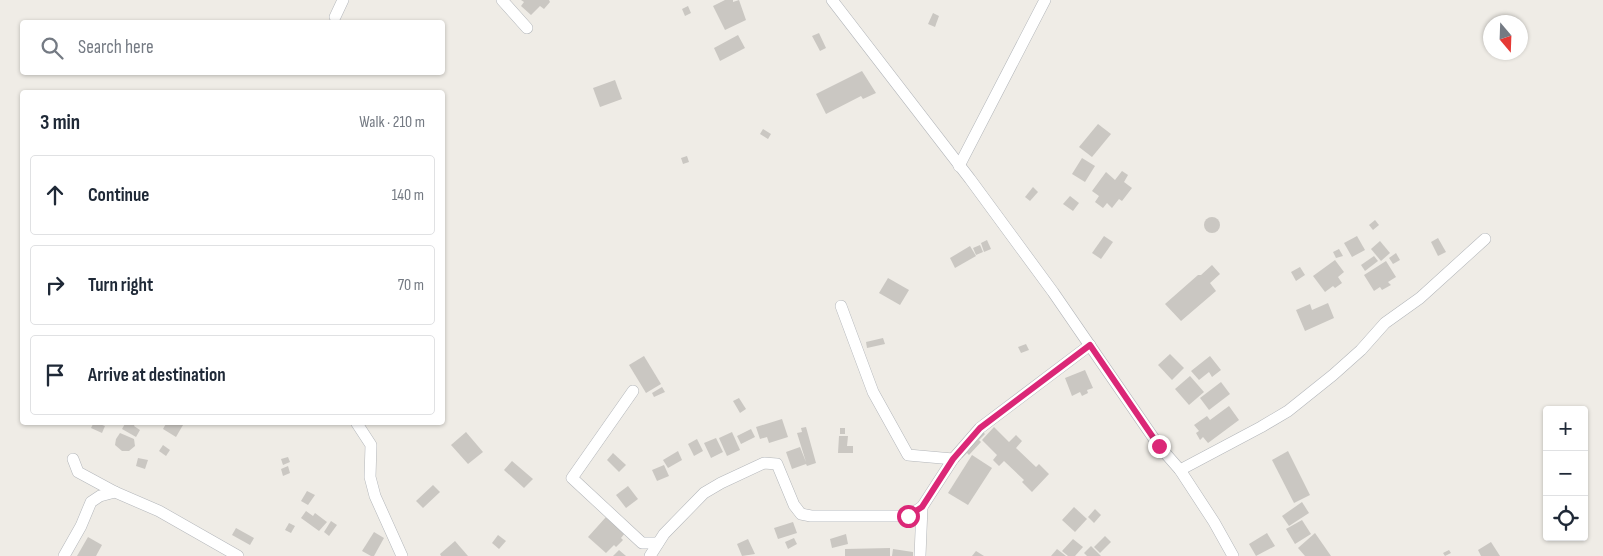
<!DOCTYPE html>
<meta charset="utf-8">
<style>
:root{--surface:#fff;--page:#f6f6f7;--text:#1f2937;--muted:#747a83;--line:#e0e1e3}
body{margin:0;font-family:"Sofia Sans Condensed",sans-serif;background:var(--page);color:var(--text)}
.controls{position:absolute;right:15px;bottom:15px;display:grid;overflow:hidden;border-radius:5px;box-shadow:0 1px 4px #0004}
.controls button{width:45px;height:45px;display:grid;place-items:center;padding:0;border:0;border-bottom:1px solid var(--line);background:var(--surface);color:var(--text);font:25px sans-serif}
.compass{position:absolute;left:1483px;top:15px;width:45px;height:45px;border-radius:50%;background:var(--surface);box-shadow:0 1px 4px #0004;rotate:161deg}
.stop{position:absolute;width:15px;height:15px;margin:-11px;border:4px solid #db2777;border-radius:50%;background:#fff}
.stop.end{background:#db2777;border-color:#fff;box-shadow:0 1px 5px #0008}
.list{margin:0;padding:0;list-style:none}
h2{display:flex;justify-content:space-between;align-items:center;height:65px;margin:0;padding:0 20px;font-size:21px}
h2 small{font-size:16px;font-weight:400;color:var(--muted)}
.list li{display:grid;grid-template-columns:32px 1fr auto;gap:15px;align-items:center;box-sizing:border-box;height:80px;margin:0 10px 10px;padding:0 10px;border:1px solid var(--line);border-radius:5px}
.list b{display:block;font-size:19px;white-space:nowrap}
.list em{font-size:16px;font-style:normal;color:var(--muted)}
.icon{flex:none;width:28px;height:28px;fill:none;stroke:currentColor;stroke-width:2;stroke-linecap:round;stroke-linejoin:round}
.map{position:relative;flex:none;width:1603px;height:556px;overflow:hidden}
.search{position:absolute;background:var(--surface);box-shadow:0 1px 4px #0004;left:20px;top:20px;width:425px;height:55px;display:flex;align-items:center;gap:12px;box-sizing:border-box;padding:0 18px;border-radius:5px;color:var(--muted);font-size:19px}
.panel{position:absolute;background:var(--surface);box-shadow:0 1px 4px #0004;left:20px;top:90px;width:425px;height:335px;border-radius:5px}
.map>svg:first-child{display:block}
.building{fill:#cac7c2}
.lines{fill:none;stroke-linecap:round;stroke-linejoin:round}
.minor-casing{stroke:#b3b6ba;stroke-width:12}
.minor{stroke:#fff;stroke-width:11}
.route{stroke:#db2777;stroke-width:6}
</style>
<div class="map">
<svg width="1603" height="556" viewBox="0 0 1603 556">
<rect width="100%" height="100%" fill="#efece6"/>
<g class="building">
<polygon points="521,0 549,0 550,2 544,9 540,6 531,15 521,6 524,2"/>
<polygon points="725,0 733,0 733,2 739,0 746,20 725,30 713,6"/>
<polygon points="688,6 691,13 685,16 682,9"/>
<polygon points="933,13 939,16 935,27 928,24"/>
<polygon points="819,33 826,48 820,51 812,36"/>
<polygon points="738,35 745,48 720,61 714,48"/>
<polygon points="862,71 876,93 863,99 861,96 826,114 816,94"/>
<polygon points="615,80 622,99 600,107 593,88"/>
<polygon points="1098,124 1111,134 1092,157 1079,147"/>
<polygon points="763,129 771,134 768,139 760,134"/>
<polygon points="687,156 689,162 683,164 681,158"/>
<polygon points="1082,158 1095,166 1085,182 1072,174"/>
<polygon points="1122,171 1128,175 1124,182 1132,188 1122,201 1119,199 1112,208 1107,203 1103,208 1095,202 1099,196 1092,191 1106,172 1115,180"/>
<polygon points="1033,187 1038,192 1030,201 1025,197"/>
<polygon points="1070,196 1079,203 1073,211 1063,204"/>
<circle cx="1212" cy="225" r="8"/>
<polygon points="1375,220 1379,225 1373,230 1369,225"/>
<polygon points="1104,236 1113,242 1101,259 1092,253"/>
<polygon points="1357,236 1365,250 1352,257 1344,243"/>
<polygon points="1438,238 1446,252 1438,256 1431,242"/>
<polygon points="987,240 991,249 984,252 981,243"/>
<polygon points="1380,241 1390,253 1381,261 1371,249"/>
<polygon points="980,245 983,252 976,255 973,248"/>
<polygon points="970,246 976,256 955,268 950,258"/>
<polygon points="1339,249 1343,256 1336,258 1333,252"/>
<polygon points="1396,253 1400,260 1393,264 1389,258"/>
<polygon points="1374,256 1378,261 1365,271 1361,265"/>
<polygon points="1335,260 1344,272 1338,277 1342,283 1335,288 1333,286 1325,292 1313,276"/>
<polygon points="1386,261 1396,277 1388,282 1391,285 1382,290 1380,287 1374,291 1364,275"/>
<polygon points="1212,265 1220,274 1210,283 1216,291 1181,321 1165,304 1198,275 1201,275"/>
<polygon points="1300,267 1305,275 1296,281 1291,272"/>
<polygon points="888,278 909,290 900,305 879,293"/>
<polygon points="1328,303 1334,318 1305,331 1296,310 1310,304 1312,310"/>
<polygon points="883,338 885,344 867,348 866,342"/>
<polygon points="1026,344 1029,350 1021,353 1018,347"/>
<polygon points="1170,354 1184,368 1172,380 1158,365"/>
<polygon points="644,356 661,384 646,393 629,365"/>
<polygon points="1210,356 1221,370 1212,377 1209,372 1199,380 1191,371"/>
<polygon points="1085,370 1093,388 1087,390 1088,393 1082,396 1080,392 1072,396 1065,378"/>
<polygon points="1190,376 1204,392 1189,405 1175,389"/>
<polygon points="1221,382 1230,394 1209,410 1200,398"/>
<polygon points="662,387 665,392 654,397 652,393"/>
<polygon points="739,398 746,409 740,413 733,401"/>
<polygon points="1229,406 1239,420 1208,443 1203,437 1200,440 1196,433 1199,431 1194,425 1207,416 1210,420"/>
<polygon points="782,419 788,437 769,443 767,437 760,439 756,427"/>
<polygon points="94,422 105,426 102,433 91,428"/>
<polygon points="126,422 133,422 135,424 134,426 140,430 136,437 122,429"/>
<polygon points="167,422 179,422 183,425 176,437 163,429"/>
<polygon points="806,427 816,463 807,466 806,464 792,469 786,452 800,447 806,462 797,433 802,432 801,428"/>
<polygon points="994,427 1009,442 1016,435 1022,441 1016,448 1036,467 1039,464 1049,474 1032,492 1022,482 1024,480 1004,461 999,466 993,460 997,455 982,440"/>
<rect x="840" y="428" width="5" height="6"/>
<polygon points="751,429 755,437 741,444 737,436"/>
<polygon points="981,430 985,434 979,440 981,442 969,455 967,453 962,458 959,454"/>
<polygon points="466,432 483,452 468,464 451,445"/>
<polygon points="732,432 740,450 727,456 719,438"/>
<polygon points="120,433 134,439 135,446 129,451 122,451 115,445 116,439"/>
<polygon points="839,436 848,436 847,446 853,446 853,453 838,453"/>
<polygon points="716,438 723,452 711,458 704,443"/>
<polygon points="697,439 703,451 694,456 688,444"/>
<polygon points="163,445 170,450 166,456 159,451"/>
<polygon points="678,451 682,460 668,468 663,460"/>
<polygon points="1288,451 1310,495 1294,503 1272,460"/>
<polygon points="613,453 626,465 619,472 607,460"/>
<polygon points="972,455 992,468 968,505 948,493"/>
<polygon points="288,457 290,462 283,465 281,459"/>
<polygon points="138,458 148,460 145,469 136,466"/>
<polygon points="512,461 533,479 524,488 504,470"/>
<polygon points="664,465 669,476 657,481 652,470"/>
<polygon points="288,466 290,473 283,476 281,469"/>
<polygon points="433,485 440,492 423,508 416,501"/>
<polygon points="628,486 638,499 626,508 616,495"/>
<polygon points="307,491 315,495 308,505 301,501"/>
<polygon points="1302,502 1309,513 1289,526 1282,516"/>
<polygon points="1074,507 1087,519 1075,532 1062,520"/>
<polygon points="1095,509 1101,515 1094,523 1088,517"/>
<polygon points="306,511 313,516 315,513 327,522 319,531 301,518"/>
<polygon points="606,517 625,533 621,538 623,540 616,547 614,545 606,553 588,537"/>
<polygon points="1302,520 1311,534 1295,544 1286,529"/>
<polygon points="331,521 337,525 329,536 324,532"/>
<polygon points="793,522 797,533 778,539 774,528"/>
<polygon points="289,523 295,526 291,533 285,530"/>
<polygon points="236,528 254,538 250,545 232,535"/>
<polygon points="374,532 384,538 374,556 371,556 362,551"/>
<polygon points="1267,533 1275,546 1256,556 1249,544"/>
<polygon points="1315,533 1331,556 1305,556 1298,548"/>
<polygon points="846,534 848,544 832,548 830,539"/>
<polygon points="498,535 506,541 499,549 492,543"/>
<polygon points="1105,536 1111,542 1100,553 1094,547"/>
<polygon points="88,537 102,545 96,556 77,556"/>
<polygon points="794,538 797,544 788,549 785,542"/>
<polygon points="748,539 755,554 742,556 737,544"/>
<polygon points="1073,539 1083,547 1075,556 1068,556 1062,551"/>
<polygon points="455,541 468,556 441,556 440,554"/>
<polygon points="1491,542 1500,556 1481,556 1478,550"/>
<polygon points="1091,546 1101,556 1087,556 1084,553"/>
<polygon points="890,548 890,556 845,556 845,549"/>
<polygon points="893,549 913,552 913,556 892,556"/>
<polygon points="1057,549 1066,556 1051,556"/>
<polygon points="619,550 626,556 613,556"/>
<polygon points="1449,550 1451,553 1445,556 1443,553"/>
<polygon points="976,551 984,556 972,556"/>
</g>
<g class="lines">
<g class="minor-casing">
<g id="minor">
<polyline points="502,0 527,28"/>
<polyline points="832,0 970,179 1053,292 1159,446 1180,470 1214,522 1233,556"/>
<polyline points="335,17 343,0"/>
<polyline points="959,166 1045,0"/>
<polyline points="841,306 873,392 908,455 953,459"/>
<polyline points="633,391 572,478 642,543 658,543"/>
<polyline points="356,422 371,445 370,477 375,496 402,556"/>
<polyline points="73,459 78,472 115,492 159,511 238,556"/>
<polyline points="1180,470 1261,427 1288,411 1333,375 1361,350 1385,323 1420,298 1485,239"/>
<polyline points="922,507 953,459 980,428 1090,345"/>
<polyline points="64,556 81,526 91,502 100,496 115,492"/>
<polyline points="650,556 664,534 704,493 721,483 764,463 777,464 794,505 801,514 811,516 908,516 922,507 920,556"/>
</g>
</g>
<use href="#minor" class="minor"/>
</g>
<g class="lines">
<polyline class="route" points="908,516 922,507 953,459 980,428 1090,345 1159,446"/>
</g>
</svg>
<div class="controls">
<button>+</button>
<button>−</button>
<button><svg class="icon" aria-label="locate" viewBox="0 0 24 24"><circle cx="12" cy="12" r="6"/><path d="M12 2v4M12 18v4M2 12h4M18 12h4"/></svg></button>
</div>
<svg class="compass" viewBox="-18 -18 36 36"><path d="M0-13l5 13h-10z" fill="#e53935"/><path d="M0 13l5-13h-10z" fill="#747a83"/></svg>
<div class="stop" style="left:908px;top:516px"></div>
<div class="stop end" style="left:1159px;top:446px"></div>
<div class="search"><svg class="icon" aria-label="search" viewBox="0 0 24 24"><circle cx="10" cy="10" r="6"/><path d="M15 15l6 6"/></svg>Search here</div>
<section class="panel">
<h2>3 min<small>Walk · 210 m</small></h2>
<ul class="list">
<li><svg class="icon" aria-label="ahead" viewBox="0 0 24 24"><path d="M12 20V5M6 11l6-6 6 6"/></svg><div><b>Continue</b></div><em>140 m</em></li>
<li><svg class="icon" aria-label="right" viewBox="0 0 24 24"><path d="M7 20v-9h11M14 6l5 5-5 5"/></svg><div><b>Turn right</b></div><em>70 m</em></li>
<li><svg class="icon" aria-label="arrive" viewBox="0 0 24 24"><path d="M6 21V4h12l-3 4 3 4H6"/></svg><div><b>Arrive at destination</b></div></li>
</ul>
</section>
</div>
